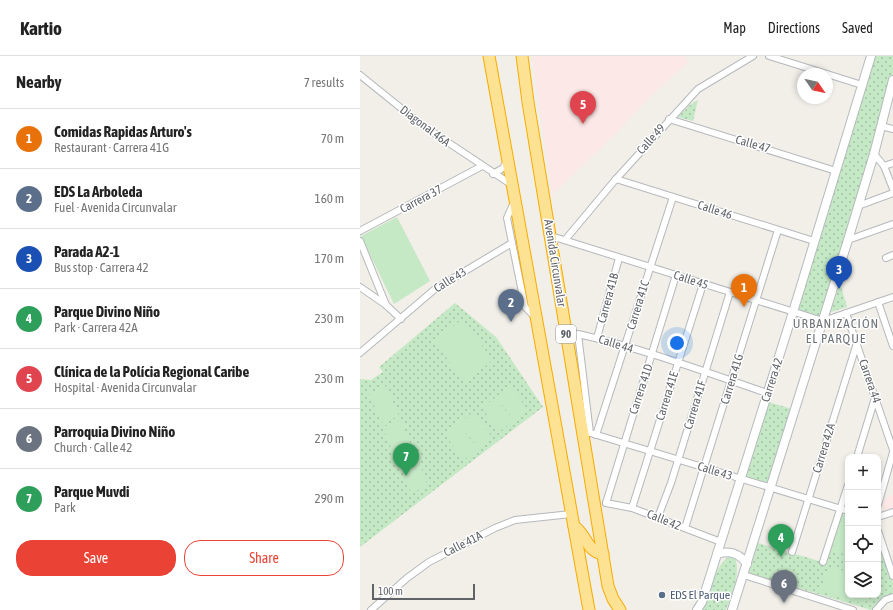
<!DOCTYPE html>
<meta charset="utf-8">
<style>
:root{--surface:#fff;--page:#f6f6f6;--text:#222;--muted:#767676;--line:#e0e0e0;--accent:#ea4335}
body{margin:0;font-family:"Asap Condensed",sans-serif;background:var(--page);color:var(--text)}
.controls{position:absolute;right:12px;bottom:12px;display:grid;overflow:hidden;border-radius:8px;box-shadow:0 2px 6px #0003}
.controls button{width:36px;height:36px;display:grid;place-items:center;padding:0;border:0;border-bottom:1px solid var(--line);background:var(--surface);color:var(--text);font:20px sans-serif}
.compass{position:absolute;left:437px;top:12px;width:36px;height:36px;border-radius:50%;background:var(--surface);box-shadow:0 2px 6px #0003;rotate:124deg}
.scale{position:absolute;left:12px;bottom:10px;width:103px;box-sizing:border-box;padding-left:4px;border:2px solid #5f6368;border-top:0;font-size:11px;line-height:14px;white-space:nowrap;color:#5f6368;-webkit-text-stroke:3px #fff;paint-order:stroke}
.you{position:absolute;left:317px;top:287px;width:14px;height:14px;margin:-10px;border:3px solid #fff;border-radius:50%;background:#1a73e8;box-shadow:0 0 0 6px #1a73e833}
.badge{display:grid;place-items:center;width:26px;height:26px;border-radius:50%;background:var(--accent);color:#fff;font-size:13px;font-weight:700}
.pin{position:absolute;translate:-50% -33px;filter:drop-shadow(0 1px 2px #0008)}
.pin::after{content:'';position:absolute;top:21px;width:14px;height:12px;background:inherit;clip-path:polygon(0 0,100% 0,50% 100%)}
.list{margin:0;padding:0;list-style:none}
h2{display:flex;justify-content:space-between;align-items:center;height:52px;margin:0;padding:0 16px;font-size:17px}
h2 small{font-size:13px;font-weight:400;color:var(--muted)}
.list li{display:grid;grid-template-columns:26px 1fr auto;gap:12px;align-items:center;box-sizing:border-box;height:60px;padding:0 16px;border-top:1px solid var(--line)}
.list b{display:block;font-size:15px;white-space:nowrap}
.list p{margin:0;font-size:13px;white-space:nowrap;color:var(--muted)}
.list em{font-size:13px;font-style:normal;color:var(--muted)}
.actions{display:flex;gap:8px;padding:12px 16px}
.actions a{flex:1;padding:9px 0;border:1px solid var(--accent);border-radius:16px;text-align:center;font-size:14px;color:var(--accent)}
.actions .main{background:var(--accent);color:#fff}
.icon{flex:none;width:22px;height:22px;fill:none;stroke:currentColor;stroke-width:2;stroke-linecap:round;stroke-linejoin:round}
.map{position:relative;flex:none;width:533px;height:554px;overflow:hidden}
header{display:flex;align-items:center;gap:24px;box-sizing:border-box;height:56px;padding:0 20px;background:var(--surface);border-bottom:1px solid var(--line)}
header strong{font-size:19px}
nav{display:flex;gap:22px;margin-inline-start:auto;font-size:14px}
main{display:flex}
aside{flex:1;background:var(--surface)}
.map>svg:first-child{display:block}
.medical{fill:#fce8e6}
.grass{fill:url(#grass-dots)}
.pitch{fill:#c5e8c5}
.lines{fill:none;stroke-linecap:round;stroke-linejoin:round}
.street-casing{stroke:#b5b8bc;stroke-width:8}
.secondary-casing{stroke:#b6babf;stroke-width:10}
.highway-casing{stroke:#f9ab00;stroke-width:13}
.street{stroke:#fff;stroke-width:6}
.secondary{stroke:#fff;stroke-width:8}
.highway{stroke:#fde293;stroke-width:11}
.service-dot{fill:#5c6f8a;stroke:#fff;stroke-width:1.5}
.labels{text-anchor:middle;stroke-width:3;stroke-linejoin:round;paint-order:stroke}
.shield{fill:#fff;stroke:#8f9295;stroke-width:1}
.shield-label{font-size:11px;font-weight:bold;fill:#5f6368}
.street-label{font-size:12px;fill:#5f6368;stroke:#fff}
.service-label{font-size:12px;fill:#4e5e75;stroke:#fff;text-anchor:start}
.neighbourhood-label{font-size:13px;letter-spacing:1px;fill:#70757a;stroke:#fff}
</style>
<header>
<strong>Kartio</strong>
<nav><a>Map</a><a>Directions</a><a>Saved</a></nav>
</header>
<main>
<aside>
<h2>Nearby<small>7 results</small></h2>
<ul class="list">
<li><span class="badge" style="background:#e8710a">1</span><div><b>Comidas Rapidas Arturo's</b><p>Restaurant · Carrera 41G</p></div><em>70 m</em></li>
<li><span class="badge" style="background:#5c6f8a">2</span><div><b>EDS La Arboleda</b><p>Fuel · Avenida Circunvalar</p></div><em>160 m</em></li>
<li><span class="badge" style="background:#1a4fb4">3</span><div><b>Parada A2-1</b><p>Bus stop · Carrera 42</p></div><em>170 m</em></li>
<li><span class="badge" style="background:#2e9e5b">4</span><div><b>Parque Divino Niño</b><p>Park · Carrera 42A</p></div><em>230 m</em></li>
<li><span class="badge" style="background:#e0444e">5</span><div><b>Clínica de la Polícia Regional Caribe</b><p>Hospital · Avenida Circunvalar</p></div><em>230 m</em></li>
<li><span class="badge" style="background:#6b7280">6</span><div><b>Parroquia Divino Niño</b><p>Church · Calle 42</p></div><em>270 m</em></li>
<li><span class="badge" style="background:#2e9e5b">7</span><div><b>Parque Muvdi</b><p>Park</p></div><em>290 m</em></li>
</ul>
<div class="actions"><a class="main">Save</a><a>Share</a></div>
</aside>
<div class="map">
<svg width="533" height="554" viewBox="0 0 533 554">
<defs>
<pattern id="grass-dots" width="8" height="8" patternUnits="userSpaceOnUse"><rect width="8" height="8" fill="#c5e8c5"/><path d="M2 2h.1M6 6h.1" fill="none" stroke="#a3c0a4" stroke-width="1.8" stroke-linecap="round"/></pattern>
</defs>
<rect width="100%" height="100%" fill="#f1efe8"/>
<g class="medical">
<polygon points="172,0 325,0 328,6 291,40 250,83 192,139"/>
<polygon points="533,439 533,452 524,455 520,444"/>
</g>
<g class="grass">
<polygon points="511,0 533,0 533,24 463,265 433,256"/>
<polygon points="338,44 333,65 318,61 330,49"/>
<polygon points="480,227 487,251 471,256 471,255"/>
<polygon points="95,247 136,281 183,351 0,491 0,323 11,324 23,316 19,311"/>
<polygon points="405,345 435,354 410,432 380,422"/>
<polygon points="481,458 488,459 488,539 518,539 518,482 533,526 533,540 521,543 511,554 389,517 398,487 466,507"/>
<path d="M370,500l5,2c6,16 -3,37 -9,52h-24c9,-15 12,-46 28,-54z"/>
</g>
<g class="pitch">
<polygon points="37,161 70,225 34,248 1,180"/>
<polygon points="102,263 133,304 104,326 74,285"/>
<polygon points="27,330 39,360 21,367 9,337"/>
<polygon points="150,330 168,354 154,364 136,341"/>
<polygon points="136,341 153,365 139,376 122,352"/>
<polygon points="113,356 133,382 119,393 99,367"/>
<polygon points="41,364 53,394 35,402 23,371"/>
<polygon points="99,368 118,393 104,404 85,379"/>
<polygon points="57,401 68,430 51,437 39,408"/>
<polygon points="482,464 488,466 488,499 472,495"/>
<polygon points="469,511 488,516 488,539 508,539 505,548 460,535"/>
</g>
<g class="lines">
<g class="street-casing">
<g id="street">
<polyline points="409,0 467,18"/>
<polyline points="467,18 502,29"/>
<polyline points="0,19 62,69 152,129"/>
<polyline points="309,63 476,115"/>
<polyline points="521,70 533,73"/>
<polyline points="514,98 524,110 533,133"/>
<polyline points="524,110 533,107"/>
<polyline points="133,118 143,112 147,106"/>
<polyline points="256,123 454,185"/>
<polyline points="154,146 147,162 165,251 174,260"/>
<polyline points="498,150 533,137"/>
<polyline points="0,175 122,110"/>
<polyline points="191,180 463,265 533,241"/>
<polyline points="205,184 256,123 338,33 393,0"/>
<polyline points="488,184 533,168"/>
<polyline points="0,185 26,249"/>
<polyline points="526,202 533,199"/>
<polyline points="0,231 26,249 41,263"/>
<polyline points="518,246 533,290"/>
<polyline points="486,257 533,394"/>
<polyline points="237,282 259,202"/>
<polyline points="0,297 75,233 152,187"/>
<polyline points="227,376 488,455"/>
<path d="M230,377l-12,-99c64,14 127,38 189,59"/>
<polyline points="236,379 313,141"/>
<polyline points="497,401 515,342"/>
<polyline points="246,447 316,219"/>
<polyline points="246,447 272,452 361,486"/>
<polyline points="518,449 533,396"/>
<polyline points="272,452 343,228"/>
<polyline points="298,461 311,427 370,236"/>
<polyline points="518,461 533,456"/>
<polyline points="325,472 418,174"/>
<polyline points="518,475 533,520"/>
<polyline points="432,496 497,287"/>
<polyline points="463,506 488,429"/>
<polyline points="384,519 493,554"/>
<polyline points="11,554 47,522 69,506 135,472 155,464 211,458"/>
<polyline points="516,554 525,544 533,541"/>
</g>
</g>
<g class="secondary-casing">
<g id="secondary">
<path d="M357,498c13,-4 22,-1 30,10"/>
<polyline points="337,554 342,546 433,256 511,0"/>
<polyline points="372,554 488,184 514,98 533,24"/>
</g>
</g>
<g class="highway-casing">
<g id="highway">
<polyline points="129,0 229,554"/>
<polyline points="162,0 168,46 248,530 253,543 260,554"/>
<path d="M214,470c13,9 12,25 29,28"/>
</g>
</g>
<use href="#street" class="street"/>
<use href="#secondary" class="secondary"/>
<use href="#highway" class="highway"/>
</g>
<circle class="service-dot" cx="302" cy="539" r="4"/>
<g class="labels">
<rect class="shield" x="196" y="269" width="20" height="18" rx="3"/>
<g class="shield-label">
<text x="206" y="282">90</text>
</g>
<g class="street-label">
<text transform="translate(65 70) rotate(37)" y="4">Diagonal 46A</text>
<text transform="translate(291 83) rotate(-48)" y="4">Calle 49</text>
<text transform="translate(393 88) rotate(16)" y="4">Calle 47</text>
<text transform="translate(61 143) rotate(-28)" y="4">Carrera 37</text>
<text transform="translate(355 154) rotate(18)" y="4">Calle 46</text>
<text transform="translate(195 207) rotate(81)" y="4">Avenida Circunvalar</text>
<text transform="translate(90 224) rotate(-32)" y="4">Calle 43</text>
<text transform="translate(331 224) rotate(18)" y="4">Calle 45</text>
<text transform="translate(248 242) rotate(-75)" y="4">Carrera 41B</text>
<text transform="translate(278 249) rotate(-73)" y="4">Carrera 41C</text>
<text transform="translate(256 288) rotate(17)" y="4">Calle 44</text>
<text transform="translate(372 323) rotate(-73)" y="4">Carrera 41G</text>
<text transform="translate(412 324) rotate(-72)" y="4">Carrera 42</text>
<text transform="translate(510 325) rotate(71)" y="4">Carrera 44</text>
<text transform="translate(281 333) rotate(-72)" y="4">Carrera 41D</text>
<text transform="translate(307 340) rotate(-73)" y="4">Carrera 41E</text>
<text transform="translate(335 349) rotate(-73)" y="4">Carrera 41F</text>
<text transform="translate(464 392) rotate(-73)" y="4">Carrera 42A</text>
<text transform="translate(355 415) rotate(17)" y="4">Calle 43</text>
<text transform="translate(304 464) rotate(22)" y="4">Calle 42</text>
<text transform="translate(103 488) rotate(-27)" y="4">Calle 41A</text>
</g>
<g class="service-label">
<text x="310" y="543">EDS El Parque</text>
</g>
<g class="neighbourhood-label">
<text x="476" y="272">URBANIZACIÓN<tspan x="476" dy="15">EL PARQUE</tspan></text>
</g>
</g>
</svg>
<div class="controls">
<button>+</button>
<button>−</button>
<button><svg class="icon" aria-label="locate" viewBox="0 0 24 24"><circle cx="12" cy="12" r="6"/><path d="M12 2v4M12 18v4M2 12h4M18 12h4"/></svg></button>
<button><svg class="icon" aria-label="layers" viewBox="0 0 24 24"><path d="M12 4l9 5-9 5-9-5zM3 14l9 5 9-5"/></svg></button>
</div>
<svg class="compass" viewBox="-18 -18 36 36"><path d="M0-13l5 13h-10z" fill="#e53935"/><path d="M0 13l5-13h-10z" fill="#767676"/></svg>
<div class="scale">100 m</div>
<div class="you"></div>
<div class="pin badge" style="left:384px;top:251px;background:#e8710a">1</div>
<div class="pin badge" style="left:151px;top:266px;background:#5c6f8a">2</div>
<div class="pin badge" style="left:479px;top:233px;background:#1a4fb4">3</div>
<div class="pin badge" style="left:421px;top:501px;background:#2e9e5b">4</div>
<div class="pin badge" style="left:223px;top:68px;background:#e0444e">5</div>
<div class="pin badge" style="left:424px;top:547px;background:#6b7280">6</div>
<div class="pin badge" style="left:46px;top:420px;background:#2e9e5b">7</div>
</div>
</main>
